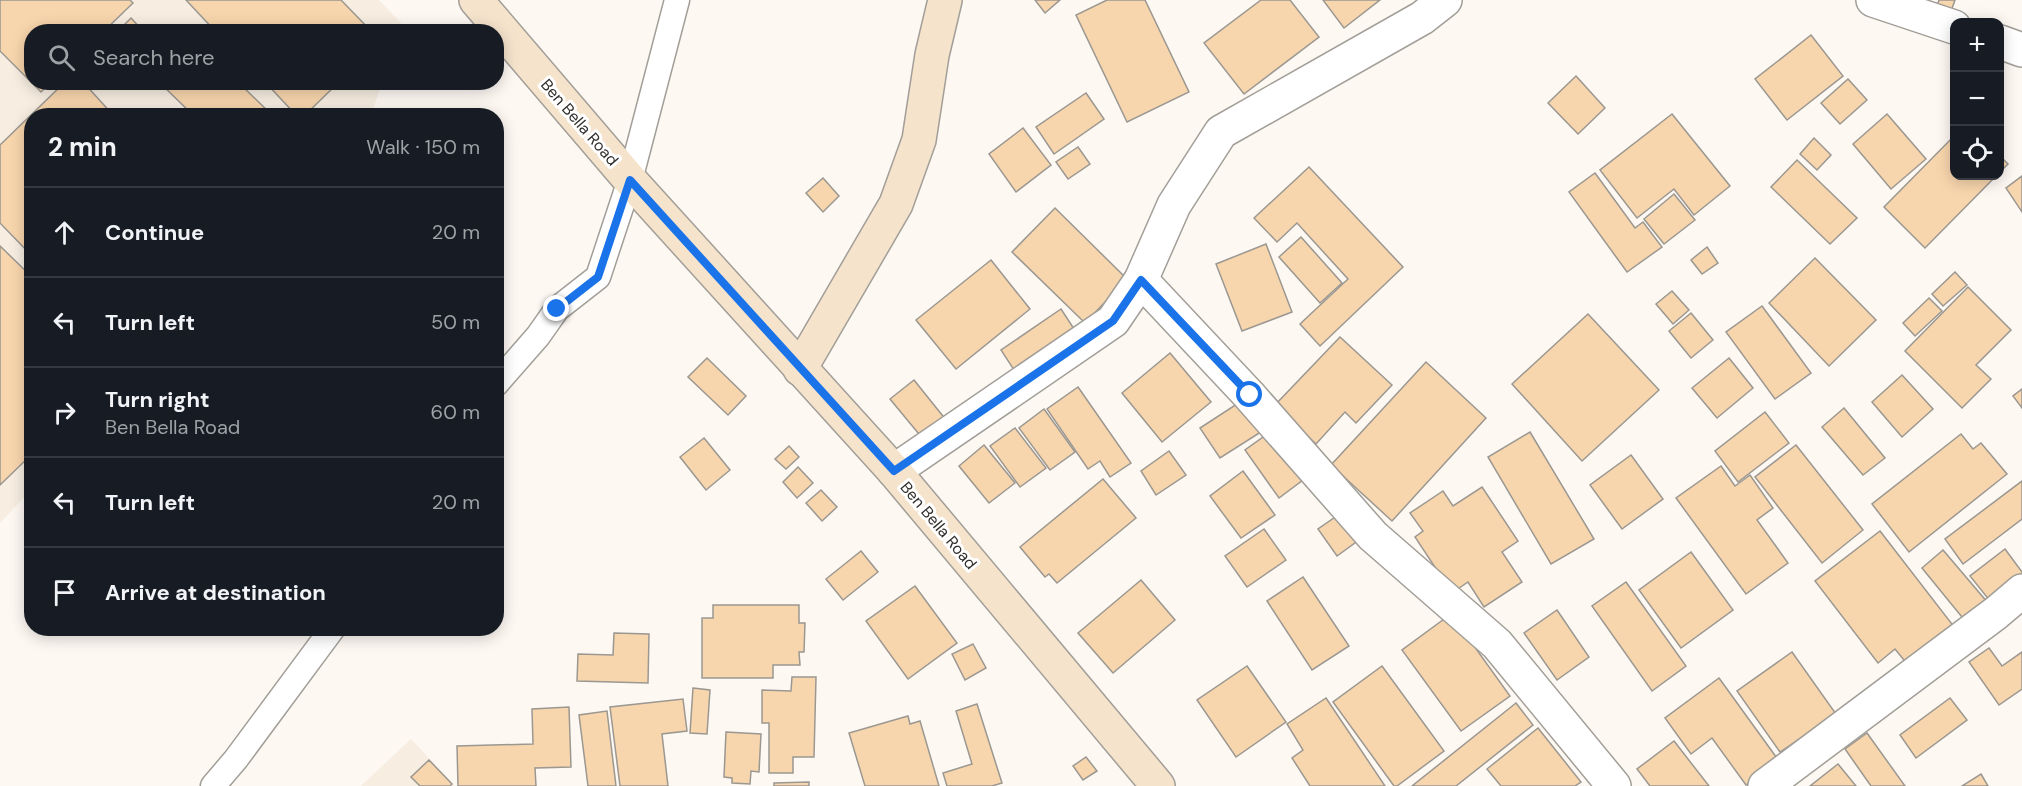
<!DOCTYPE html>
<meta charset="utf-8">
<style>
:root{--surface:#171b24;--page:#242831;--text:#f1f3f6;--muted:#9ea1a6;--line:#363941}
body{margin:0;font-family:"DM Sans",sans-serif;background:var(--page);color:var(--text)}
.controls{position:absolute;right:18px;top:18px;display:grid;overflow:hidden;border-radius:12px;box-shadow:0 3px 15px #0003}
.controls button{width:54px;height:54px;display:grid;place-items:center;padding:0;border:0;border-bottom:2px solid var(--line);background:var(--surface);color:var(--text);font:30px sans-serif}
.stop{position:absolute;width:18px;height:18px;margin:-14px;border:4px solid #1a73e8;border-radius:50%;background:#fff}
.stop.end{background:#1a73e8;border-color:#fff;box-shadow:0 2px 6px #0008}
.list{margin:0;padding:0;list-style:none}
h2{display:flex;justify-content:space-between;align-items:center;height:78px;margin:0;padding:0 24px;font-size:26px}
h2 small{font-size:20px;font-weight:400;color:var(--muted)}
.list li{display:grid;grid-template-columns:39px 1fr auto;gap:18px;align-items:center;box-sizing:border-box;height:90px;padding:0 24px;border-top:2px solid var(--line)}
.list b{display:block;font-size:22px;white-space:nowrap}
.list p{margin:0;font-size:20px;white-space:nowrap;color:var(--muted)}
.list em{font-size:20px;font-style:normal;color:var(--muted)}
.icon{flex:none;width:33px;height:33px;fill:none;stroke:currentColor;stroke-width:2;stroke-linecap:round;stroke-linejoin:round}
.map{position:relative;flex:none;width:2022px;height:786px;overflow:hidden}
.search{position:absolute;background:var(--surface);box-shadow:0 3px 15px #0003;left:24px;top:24px;width:480px;height:66px;display:flex;align-items:center;gap:15px;box-sizing:border-box;padding:0 21px;border-radius:24px;color:var(--muted);font-size:22px}
.panel{position:absolute;background:var(--surface);box-shadow:0 3px 15px #0003;left:24px;top:108px;width:480px;height:528px;border-radius:24px}
.map>svg:first-child{display:block}
.built{fill:#f7ede1}
.building{fill:#f8d6ad;stroke:#9b9791;stroke-width:1.5}
.lines{fill:none;stroke-linecap:round;stroke-linejoin:round}
.lane-casing{stroke:#a29e98;stroke-width:27}
.street-casing{stroke:#a29e98;stroke-width:36}
.secondary-casing{stroke:#a29e98;stroke-width:36}
.lane{stroke:#fff;stroke-width:24}
.street{stroke:#fff;stroke-width:33}
.secondary{stroke:#f5e3cc;stroke-width:33}
.route{stroke:#1a73e8;stroke-width:8}
.labels{text-anchor:middle;stroke-width:6;stroke-linejoin:round;paint-order:stroke}
.street-label{font-size:16px;fill:#302e2c;stroke:#fff}
</style>
<div class="map">
<svg width="2022" height="786" viewBox="0 0 2022 786">
<rect width="100%" height="100%" fill="#fdf8f2"/>
<g class="built">
<polygon points="0,0 379,0 401,23 398,31 32,32 32,82 382,83 371,115 32,116 31,490 0,523"/>
<polygon points="411,739 455,786 361,786"/>
</g>
<g class="building">
<polygon points="0,0 130,0 133,3 103,32 32,32 32,82 51,82 41,92 0,51"/>
<polygon points="186,0 341,0 372,32 216,32"/>
<polygon points="1035,0 1060,0 1045,13"/>
<polygon points="1107,0 1145,0 1189,92 1127,122 1076,15"/>
<polygon points="1261,0 1290,0 1319,37 1244,94 1204,43"/>
<polygon points="1323,0 1380,0 1344,28"/>
<polygon points="1939,0 1955,0 1949,17 1935,12"/>
<polygon points="131,18 144,32 117,32"/>
<polygon points="1811,35 1843,76 1787,120 1755,79"/>
<polygon points="1576,76 1605,108 1578,134 1548,103"/>
<polygon points="1848,79 1867,100 1840,124 1821,103"/>
<polygon points="65,82 83,82 114,116 32,116 32,256 0,223 0,145"/>
<polygon points="159,82 238,82 273,116 194,116"/>
<polygon points="265,82 339,82 304,116 297,116"/>
<polygon points="1086,93 1104,119 1054,154 1036,127"/>
<polygon points="1672,114 1730,186 1694,215 1674,189 1637,218 1600,170"/>
<polygon points="1887,114 1926,159 1891,189 1853,144"/>
<polygon points="1023,128 1051,165 1016,192 989,154"/>
<polygon points="1954,136 1954,176 1996,176 1925,248 1884,207"/>
<polygon points="1814,138 1831,155 1817,170 1800,154"/>
<polygon points="1078,147 1090,164 1068,179 1056,162"/>
<polygon points="2000,156 2008,164 2000,172"/>
<polygon points="1797,160 1857,218 1830,244 1771,187"/>
<polygon points="1309,167 1403,267 1320,346 1300,324 1348,279 1297,223 1277,242 1254,218"/>
<polygon points="1595,173 1635,228 1643,222 1662,247 1627,272 1569,192"/>
<polygon points="2022,176 2022,212 2006,188"/>
<polygon points="823,178 839,196 823,212 806,193"/>
<polygon points="1674,194 1695,220 1664,244 1644,219"/>
<polygon points="1055,208 1127,279 1085,323 1012,252"/>
<polygon points="1301,237 1342,283 1320,303 1279,257"/>
<polygon points="1266,244 1292,312 1242,331 1216,264"/>
<polygon points="0,246 32,277 32,454 0,485"/>
<polygon points="1707,247 1718,263 1702,274 1691,260"/>
<polygon points="1815,258 1876,320 1829,366 1769,303"/>
<polygon points="991,260 1030,309 956,369 916,320"/>
<polygon points="1955,272 1967,285 1943,306 1932,294"/>
<polygon points="1968,287 2011,330 1976,365 1991,379 1962,408 1905,351"/>
<polygon points="1672,291 1689,310 1673,324 1656,304"/>
<polygon points="1929,298 1942,311 1915,336 1903,323"/>
<polygon points="1762,306 1811,373 1775,399 1726,332"/>
<polygon points="1061,309 1078,335 1018,376 1001,350"/>
<polygon points="1691,313 1713,340 1691,358 1669,331"/>
<polygon points="1588,314 1659,390 1582,461 1512,384"/>
<polygon points="1340,337 1392,385 1356,423 1345,412 1316,444 1275,405"/>
<polygon points="1170,353 1211,402 1162,442 1122,393"/>
<polygon points="707,358 746,396 728,415 688,377"/>
<polygon points="1729,358 1753,388 1717,418 1692,388"/>
<polygon points="1426,362 1486,418 1392,521 1331,465"/>
<polygon points="1902,375 1933,409 1902,437 1872,402"/>
<polygon points="914,380 946,420 923,439 890,399"/>
<polygon points="1078,387 1131,463 1110,477 1100,461 1088,469 1047,409"/>
<polygon points="2022,389 2022,408 2013,396"/>
<polygon points="1243,400 1264,430 1220,458 1200,428"/>
<polygon points="1844,408 1885,458 1863,475 1822,427"/>
<polygon points="1044,409 1075,452 1050,470 1019,428"/>
<polygon points="1765,412 1789,443 1738,482 1715,451"/>
<polygon points="1277,427 1311,474 1279,498 1245,450"/>
<polygon points="1015,428 1046,468 1020,487 990,446"/>
<polygon points="1530,432 1594,539 1551,564 1488,457"/>
<polygon points="1961,434 1973,449 1981,443 2007,474 1909,552 1872,504"/>
<polygon points="704,438 730,470 706,490 680,457"/>
<polygon points="984,445 1015,483 989,503 959,466"/>
<polygon points="1796,445 1863,530 1822,563 1755,477"/>
<polygon points="789,446 799,457 786,469 775,459"/>
<polygon points="1169,451 1186,475 1156,495 1141,471"/>
<polygon points="1631,455 1663,499 1622,529 1590,485"/>
<polygon points="1721,466 1735,486 1750,475 1773,508 1757,520 1788,563 1746,594 1676,498"/>
<polygon points="798,467 813,483 797,498 783,482"/>
<polygon points="1243,471 1275,515 1241,538 1210,496"/>
<polygon points="1103,479 1136,518 1057,583 1049,574 1045,577 1020,547"/>
<polygon points="2022,481 2022,519 1963,564 1945,539"/>
<polygon points="1482,487 1518,541 1502,552 1522,582 1484,607 1468,582 1452,593 1415,537 1423,531 1410,513 1443,491 1453,506"/>
<polygon points="821,490 837,507 822,521 806,503"/>
<polygon points="1344,511 1363,537 1337,556 1318,529"/>
<polygon points="1264,529 1286,560 1247,587 1225,556"/>
<polygon points="1880,531 1955,628 1908,665 1895,649 1878,663 1815,581"/>
<polygon points="2005,549 2022,572 2022,576 1990,601 1970,576"/>
<polygon points="1943,550 1988,603 1966,622 1922,568"/>
<polygon points="861,551 878,572 843,600 826,579"/>
<polygon points="1691,552 1733,610 1681,648 1639,590"/>
<polygon points="1303,577 1349,646 1312,670 1267,601"/>
<polygon points="1141,580 1175,620 1113,673 1078,633"/>
<polygon points="1626,582 1686,666 1652,691 1592,606"/>
<polygon points="915,586 957,643 908,679 866,621"/>
<polygon points="713,605 799,605 799,623 805,623 804,652 799,652 800,665 773,665 773,678 702,678 702,618 713,618"/>
<polygon points="1557,610 1589,657 1557,680 1524,633"/>
<polygon points="1451,614 1510,696 1461,731 1402,650"/>
<polygon points="614,633 649,634 648,683 577,681 578,654 613,655"/>
<polygon points="973,644 986,668 965,680 952,654"/>
<polygon points="1989,648 2002,666 2022,652 2022,689 1999,705 1969,662"/>
<polygon points="1792,652 1836,714 1780,752 1737,691"/>
<polygon points="1247,666 1286,722 1236,757 1197,700"/>
<polygon points="1382,666 1444,751 1397,786 1394,786 1333,702"/>
<polygon points="792,677 816,677 814,757 793,757 793,773 769,773 769,723 762,723 762,690 791,691"/>
<polygon points="1719,678 1779,761 1746,785 1712,738 1691,754 1665,718"/>
<polygon points="693,688 710,690 707,734 690,733"/>
<polygon points="1326,698 1385,786 1310,786 1292,758 1303,750 1287,724"/>
<polygon points="1950,698 1967,720 1916,758 1900,735"/>
<polygon points="683,699 687,731 662,734 668,786 620,786 610,707"/>
<polygon points="1516,703 1533,725 1456,786 1412,786"/>
<polygon points="977,704 1002,783 992,786 947,786 943,773 972,764 956,711"/>
<polygon points="569,707 571,767 535,768 536,786 458,786 457,746 533,744 532,709"/>
<polygon points="607,711 616,786 588,786 579,715"/>
<polygon points="908,716 910,724 920,721 939,786 865,786 849,733"/>
<polygon points="1538,728 1581,782 1575,786 1501,786 1487,769"/>
<polygon points="726,732 761,734 759,772 751,771 750,784 732,783 732,778 724,777"/>
<polygon points="1867,733 1905,786 1871,786 1845,749"/>
<polygon points="1674,741 1709,786 1650,786 1637,769"/>
<polygon points="1086,757 1097,771 1083,780 1073,766"/>
<polygon points="429,760 452,784 450,786 420,786 411,777"/>
<polygon points="1838,764 1856,786 1810,786"/>
<polygon points="1981,774 1988,786 1962,786"/>
<polygon points="809,782 809,786 774,786 774,783"/>
</g>
<g class="lines">
<g class="lane-casing">
<g id="lane">
<polyline points="496,384 538,336 557,309 598,277 630,180 677,0"/>
<polyline points="213,786 236,759 333,628"/>
</g>
</g>
<g class="street-casing">
<g id="street">
<polyline points="1873,0 1954,27"/>
<polyline points="2000,42 2022,50"/>
<polyline points="1141,280 1249,395 1373,536 1497,644 1614,786"/>
<polyline points="894,471 1113,321 1141,280 1174,205 1221,132 1422,18 1445,0"/>
<polyline points="1765,786 1996,613 2022,591"/>
</g>
</g>
<g class="secondary-casing">
<g id="secondary">
<polyline points="476,0 630,180 894,471 1158,786"/>
<polyline points="800,369 896,204 919,140 932,55 945,0"/>
</g>
</g>
<use href="#lane" class="lane"/>
<use href="#street" class="street"/>
<use href="#secondary" class="secondary"/>
</g>
<g class="lines">
<polyline class="route" points="557,309 598,277 630,180 894,471 1113,321 1141,280 1250,395"/>
</g>
<g class="labels">
<g class="street-label">
<text transform="translate(580 122) rotate(49)" y="6">Ben Bella Road</text>
<text transform="translate(939 525) rotate(50)" y="6">Ben Bella Road</text>
</g>
</g>
</svg>
<div class="controls">
<button>+</button>
<button>−</button>
<button><svg class="icon" aria-label="locate" viewBox="0 0 24 24"><circle cx="12" cy="12" r="6"/><path d="M12 2v4M12 18v4M2 12h4M18 12h4"/></svg></button>
</div>
<div class="stop" style="left:1250px;top:395px"></div>
<div class="stop end" style="left:557px;top:309px"></div>
<div class="search"><svg class="icon" aria-label="search" viewBox="0 0 24 24"><circle cx="10" cy="10" r="6"/><path d="M15 15l6 6"/></svg>Search here</div>
<section class="panel">
<h2>2 min<small>Walk · 150 m</small></h2>
<ul class="list">
<li><svg class="icon" aria-label="ahead" viewBox="0 0 24 24"><path d="M12 20V5M6 11l6-6 6 6"/></svg><div><b>Continue</b></div><em>20 m</em></li>
<li><svg class="icon" aria-label="left" viewBox="0 0 24 24"><path d="M17 20v-9H6M10 6l-5 5 5 5"/></svg><div><b>Turn left</b></div><em>50 m</em></li>
<li><svg class="icon" aria-label="right" viewBox="0 0 24 24"><path d="M7 20v-9h11M14 6l5 5-5 5"/></svg><div><b>Turn right</b><p>Ben Bella Road</p></div><em>60 m</em></li>
<li><svg class="icon" aria-label="left" viewBox="0 0 24 24"><path d="M17 20v-9H6M10 6l-5 5 5 5"/></svg><div><b>Turn left</b></div><em>20 m</em></li>
<li><svg class="icon" aria-label="arrive" viewBox="0 0 24 24"><path d="M6 21V4h12l-3 4 3 4H6"/></svg><div><b>Arrive at destination</b></div></li>
</ul>
</section>
</div>
